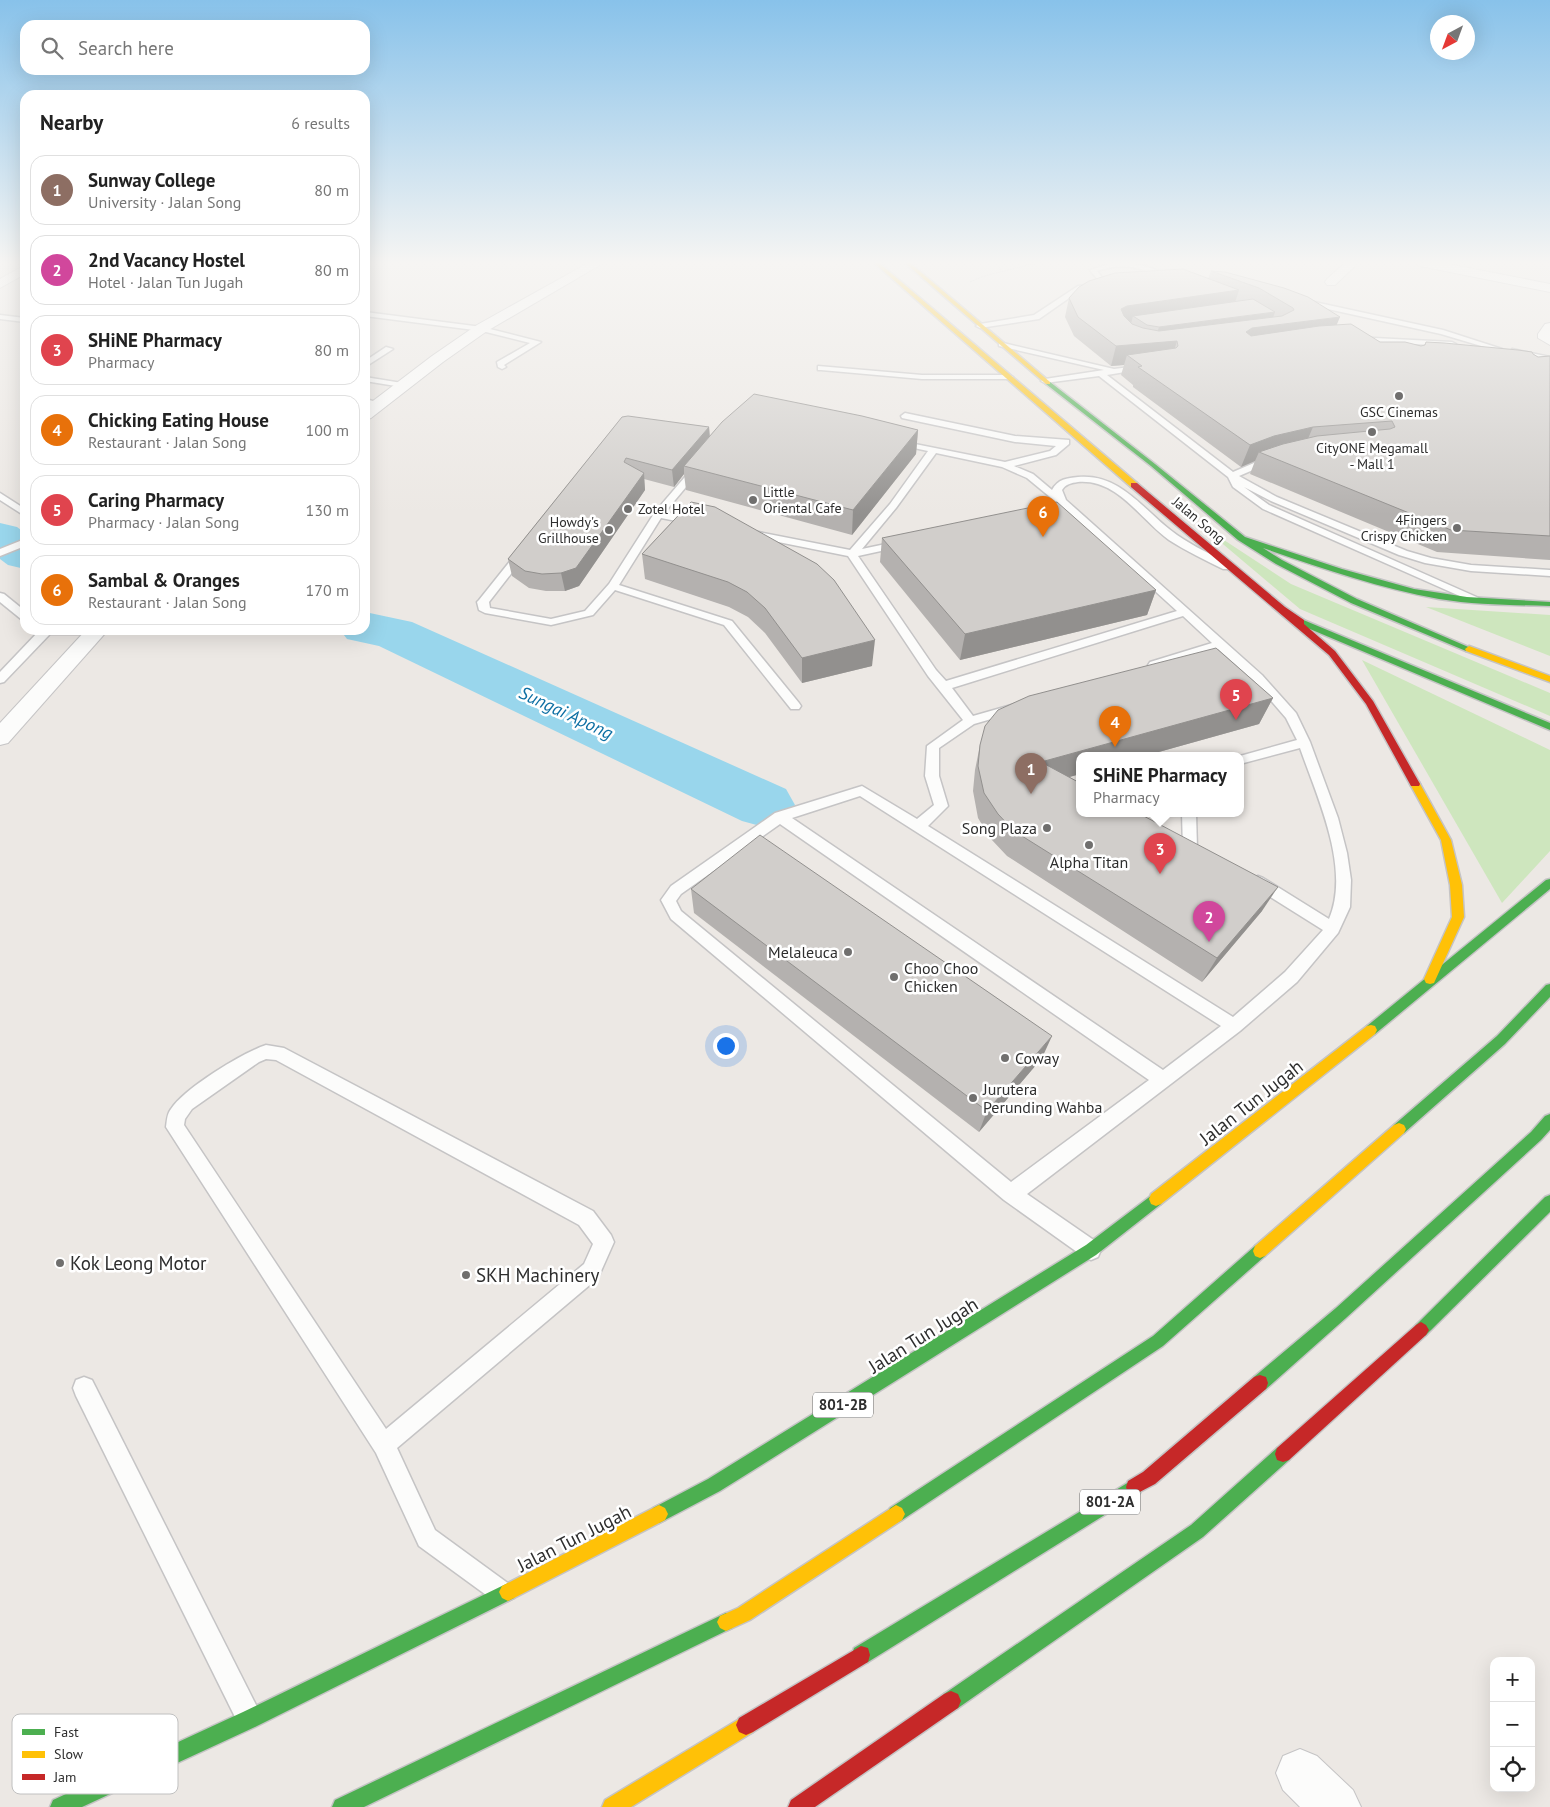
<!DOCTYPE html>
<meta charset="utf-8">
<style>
:root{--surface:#fff;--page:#f6f6f6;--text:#222;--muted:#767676;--line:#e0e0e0;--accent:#706f6e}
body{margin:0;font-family:"PT Sans",sans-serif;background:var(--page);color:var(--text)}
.controls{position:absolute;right:15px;bottom:15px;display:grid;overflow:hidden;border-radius:10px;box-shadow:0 5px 20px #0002}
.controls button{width:45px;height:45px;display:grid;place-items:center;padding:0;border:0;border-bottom:1px solid var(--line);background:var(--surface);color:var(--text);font:25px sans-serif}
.compass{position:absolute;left:1430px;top:15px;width:45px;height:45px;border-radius:50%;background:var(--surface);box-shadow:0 5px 20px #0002;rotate:221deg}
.you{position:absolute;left:725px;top:1045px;width:18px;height:18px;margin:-12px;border:4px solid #fff;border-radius:50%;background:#1a73e8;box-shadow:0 0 0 8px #1a73e833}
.badge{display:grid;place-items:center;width:32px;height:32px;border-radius:50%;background:var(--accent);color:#fff;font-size:16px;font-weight:700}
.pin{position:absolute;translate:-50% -41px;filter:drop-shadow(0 1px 2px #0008)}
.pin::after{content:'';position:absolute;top:26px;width:18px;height:15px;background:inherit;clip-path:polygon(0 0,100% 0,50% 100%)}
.popup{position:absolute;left:1076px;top:752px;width:168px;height:65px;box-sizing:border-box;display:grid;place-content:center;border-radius:10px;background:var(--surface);filter:drop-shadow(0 1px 4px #0005);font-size:16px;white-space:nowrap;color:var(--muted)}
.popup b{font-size:19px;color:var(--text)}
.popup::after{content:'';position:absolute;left:50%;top:100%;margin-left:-10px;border:10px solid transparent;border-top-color:var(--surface)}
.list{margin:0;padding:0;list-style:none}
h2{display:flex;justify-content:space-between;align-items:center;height:65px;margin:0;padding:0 20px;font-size:21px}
h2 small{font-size:16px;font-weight:400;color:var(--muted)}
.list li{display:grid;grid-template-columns:32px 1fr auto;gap:15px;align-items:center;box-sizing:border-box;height:70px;margin:0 10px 10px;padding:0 10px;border:1px solid var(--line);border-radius:15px}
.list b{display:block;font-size:19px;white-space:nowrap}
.list p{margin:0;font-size:16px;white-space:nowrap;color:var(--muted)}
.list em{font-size:16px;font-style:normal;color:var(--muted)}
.icon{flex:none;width:28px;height:28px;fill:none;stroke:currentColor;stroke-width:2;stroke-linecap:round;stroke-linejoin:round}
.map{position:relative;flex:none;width:1550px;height:1807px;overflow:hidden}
.search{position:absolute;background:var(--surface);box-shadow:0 5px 20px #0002;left:20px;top:20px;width:350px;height:55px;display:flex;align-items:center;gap:12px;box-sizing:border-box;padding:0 18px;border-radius:15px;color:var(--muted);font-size:19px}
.panel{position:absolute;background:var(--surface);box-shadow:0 5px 20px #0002;left:20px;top:90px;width:350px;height:545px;border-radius:15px}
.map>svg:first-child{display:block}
.green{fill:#cee6be}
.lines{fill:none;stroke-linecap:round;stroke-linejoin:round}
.river{fill:#99d6ec;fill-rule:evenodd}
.lane-casing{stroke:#c5c4c5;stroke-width:3}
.street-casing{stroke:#c5c4c5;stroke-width:2}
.fast-casing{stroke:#c5c4c5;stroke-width:3}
.slow-casing{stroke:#c5c4c5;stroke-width:3}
.jam-casing{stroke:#c5c4c5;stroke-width:3}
.path{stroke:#c9c9c8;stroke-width:1;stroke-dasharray:2 1;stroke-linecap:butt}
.lane{fill:#fcfcfb;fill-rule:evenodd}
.street{fill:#fcfcfb;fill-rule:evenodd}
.fast{fill:#4caf50;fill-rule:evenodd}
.slow{fill:#ffc107;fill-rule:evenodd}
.jam{fill:#c62828;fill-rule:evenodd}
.wall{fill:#b4b1af}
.shaded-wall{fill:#92908e}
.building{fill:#d1cecb;stroke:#92908e}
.poi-dot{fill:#706f6e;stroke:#fff;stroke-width:2}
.labels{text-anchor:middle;stroke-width:5;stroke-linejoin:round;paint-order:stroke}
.far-poi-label{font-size:14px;fill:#2e2e2e;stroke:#fff}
.far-street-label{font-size:14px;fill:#2e2e2e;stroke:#fff}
.shield{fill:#fff;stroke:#6d6d6d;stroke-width:1}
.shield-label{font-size:15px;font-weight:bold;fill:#2e2e2e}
.poi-label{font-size:16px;fill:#2e2e2e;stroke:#fff;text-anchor:start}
.water-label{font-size:18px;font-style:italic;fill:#0d6fa3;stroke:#fff}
.near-street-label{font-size:19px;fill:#2e2e2e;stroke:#fff}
.near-poi-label{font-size:19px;fill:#2e2e2e;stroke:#fff;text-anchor:start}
.key{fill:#fff;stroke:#c0c0c0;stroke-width:1}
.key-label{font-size:14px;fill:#2e2e2e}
</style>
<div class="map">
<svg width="1550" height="1807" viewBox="0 0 1550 1807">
<rect width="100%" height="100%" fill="#ece8e4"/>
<g class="green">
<polygon points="1198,523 1291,584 1550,693 1550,716 1300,609"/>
<polygon points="1426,607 1550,615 1550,656"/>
<polygon points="1362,660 1550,750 1550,851 1502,903"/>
</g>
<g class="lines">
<g class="river">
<polygon points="0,523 17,527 25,533 25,569 8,565 0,559"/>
<polygon points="365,612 412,622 786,789 795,805 786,821 764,827 742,821 379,646 347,639 340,630 365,630"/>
</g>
<g class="lane-casing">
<g id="lane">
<path d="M1113,263c21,-1 45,4 61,18 -6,4 -17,-6 -25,-9 -17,-7 -34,-7 -52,-1l11,14 -5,1 -13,-16z"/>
<polygon points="1095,284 1098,286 1097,287 1082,289 1039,319 980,328 976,326 980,324 1034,315 1078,286"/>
<polygon points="1296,298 1443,330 1502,349 1498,351 1441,334 1296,302"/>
<polygon points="365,312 482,327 541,342 504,365 506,367 502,369 498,367 497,362 530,343 482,331 365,316"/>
<polygon points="0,315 25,318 25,322 0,319"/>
<polygon points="1355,337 1452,342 1456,344 1452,346 1358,341 1354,339"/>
<polygon points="999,342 1114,369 1146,365 1147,367 1143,369 1107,375 1233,472 1268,457 1274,457 1274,461 1239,476 1277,497 1407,551 1431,558 1471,565 1550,570 1550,576 1471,571 1425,563 1399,555 1271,501 1244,487 1269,505 1481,599 1479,601 1471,601 1263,509 1233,487 1228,477 1099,376 1045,383 1041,381 1045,379 1104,370 999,346"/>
<polygon points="386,347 393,349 365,367 365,361"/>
<polygon points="1512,349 1550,357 1550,361 1512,353"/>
<polygon points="818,366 922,375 1009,375 1013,377 1009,379 922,379 821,370 818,370"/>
<polygon points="365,377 402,383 406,385 402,387 365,381"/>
<polygon points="365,399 381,403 382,405 378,408 365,405"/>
<path d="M905,413l110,23 54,4v4l-13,11 -42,11 19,8 19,16c6,-11 15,-12 26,-13 44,-4 67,36 99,58 17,12 36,20 54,30l1,2 -1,2h-8c-18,-9 -37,-18 -54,-29 -29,-21 -51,-61 -91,-58 -7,1 -12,2 -16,8l4,10 196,175 34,38 14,29 28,76 9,35 4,27 -1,27 -12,26 -41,49 -57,49 -213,163 71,49 3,7 -3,7 -7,3 -7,-3 -80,-57 -333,-281 -10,-19 10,-14 104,-73 87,-27 55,33 17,-14 -9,-29 2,-30 36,-26 -35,-44 -80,-120 -100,-20 -5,-3 5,-3 102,20 40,-46 38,-53 -33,-7v-4l110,22 45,-11 6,-5 -41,-4 -113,-24 -1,-2zM936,453l66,14 25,11 40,33 110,100 -231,70 -10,-11 -78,-114 46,-10 1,-2 -1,-2 -4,-1 -38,8 34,-41zM1183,616l29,27 -62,19 -2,3 6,4 64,-20 36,32 32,37 11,22 -57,16v8l60,-16c17,49 51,120 29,171l-66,-41 -5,-2 -5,2 -2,4 2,4 70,44 -38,42 -52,45 -305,-191 20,-20 -9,-30v-28l35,-24 45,-13 2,-3 -6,-4 -42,12 -21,-28zM860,796l361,230 -58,44 -371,-252zM780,824l369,256 -138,102 -330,-271 -5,-10 5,-7z"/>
<polygon points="699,463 702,464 702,468 665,512 701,520 702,522 697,525 661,518 619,585 732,621 799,703 801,706 799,709 791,709 724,625 615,590 593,615 551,625 485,613 479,610 477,602 479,600 519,550 523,549 528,552 489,602 490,608 551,619 585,611 609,584 655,512 696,464"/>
<polygon points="0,493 25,509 25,516 0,500"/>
<polygon points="25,539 25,546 0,556 0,549"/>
<polygon points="0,593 4,594 25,611 25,620 21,619 0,602"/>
<polygon points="38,630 102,631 96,634 50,634 4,682 0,683 0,672 39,631"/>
<polygon points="1182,813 1196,813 1197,849 1195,853 1190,854 1185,853 1183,849"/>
<path d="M266,1045l18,3 309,163 18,24 3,7 -16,36 -201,170 38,82 74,54 4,8 -4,8 -8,4 -8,-4 -74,-54 -43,-93 -210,-326c1,-7 1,-13 5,-18 14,-21 71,-56 95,-64zM266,1059l10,1 303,165 14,19 -9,20 -198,165 -202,-304 1,-6 7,-10 67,-47z"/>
<polygon points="84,1377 92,1380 257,1707 261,1716 257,1725 248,1729 239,1725 76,1396 73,1388 76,1380"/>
</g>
</g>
<g class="street-casing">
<g id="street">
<polygon points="590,262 605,262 487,331 443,362 371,418 365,420 365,407 432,356 477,325"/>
<polygon points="1346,262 1359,262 1335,285 1327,285 1325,282 1327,279"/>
<polygon points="1414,262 1438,262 1550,284 1550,292 1420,266"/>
<polygon points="25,265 25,274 0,288 0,279"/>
<polygon points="1550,323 1550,345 1538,338 1538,334 1545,324"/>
<polygon points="86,630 108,630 8,743 0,745 0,723"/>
<polygon points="1300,1749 1317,1756 1353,1790 1361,1807 1300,1807 1283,1790 1276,1773 1283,1756"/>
</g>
</g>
<g class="fast-casing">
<g id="fast">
<path d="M1046,382h4l105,82 90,73 97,32 72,20 53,8 83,5v4c-37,-1 -74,-1 -111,-7 -60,-11 -118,-31 -176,-51l19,12 75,39 116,50 -1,2h-6l-115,-48 -75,-39 -38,-24 -87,-74 -105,-82z"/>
<polygon points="1301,619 1550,723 1550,730 1298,624 1297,622"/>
<polygon points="1550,879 1550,889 1375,1034 1371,1035 1367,1034 1365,1030 1367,1026 1546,880"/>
<polygon points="1550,984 1550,997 1505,1044 1404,1133 1399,1135 1394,1133 1392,1129 1394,1125 1497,1036 1546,985"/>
<polygon points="1550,1114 1550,1130 1541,1140 1346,1318 1266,1389 1260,1391 1254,1389 1252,1383 1254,1377 1336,1308 1531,1132 1545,1116"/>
<polygon points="1156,1192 1161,1194 1163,1199 1161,1204 1096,1255 720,1491 665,1520 659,1523 653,1520 650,1514 653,1508 708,1479 1086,1245"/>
<polygon points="1550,1195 1550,1212 1426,1335 1421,1338 1416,1335 1413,1330 1416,1325 1545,1197"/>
<polygon points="1260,1244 1265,1246 1267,1251 1265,1256 1163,1346 902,1520 896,1523 890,1520 887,1514 890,1508 1153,1336 1255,1246"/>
<polygon points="1283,1446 1289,1448 1291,1454 1289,1460 1203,1537 958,1708 951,1711 944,1708 941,1701 944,1694 1191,1525 1277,1448"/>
<polygon points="1134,1479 1140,1481 1142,1487 1140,1493 868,1662 861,1664 854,1662 852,1655 854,1648"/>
<polygon points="508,1583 514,1586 517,1592 514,1598 257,1726 82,1807 50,1807 53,1800 243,1712"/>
<polygon points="726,1613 732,1616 735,1622 732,1628 364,1807 332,1807 335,1800"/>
</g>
</g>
<g class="slow-casing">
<g id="slow">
<polygon points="873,262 878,262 1137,483 1137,487 1131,487"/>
<polygon points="904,262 909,262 1050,382 1050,384 1046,384"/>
<polygon points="1469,646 1550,676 1550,682 1466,651 1465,649"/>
<polygon points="1415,780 1419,782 1451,840 1462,885 1464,917 1434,983 1430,984 1426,983 1424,979 1452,917 1450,885 1441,840 1410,784"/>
<polygon points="1371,1025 1375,1026 1377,1030 1375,1034 1161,1204 1156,1206 1151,1204 1149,1199 1151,1194 1367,1026"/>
<polygon points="1399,1123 1404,1125 1406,1129 1404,1133 1265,1256 1260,1258 1255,1256 1253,1251 1255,1246 1394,1125"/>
<polygon points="659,1505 665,1508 668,1514 665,1520 514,1598 508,1601 502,1598 499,1592 502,1586"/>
<polygon points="896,1505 902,1508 905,1514 902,1520 750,1620 726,1631 720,1628 717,1622 720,1616 738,1608"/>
<polygon points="746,1715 753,1718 756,1725 753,1732 631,1807 602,1807 605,1800"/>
</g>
</g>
<g class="jam-casing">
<g id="jam">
<polygon points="1131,483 1137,483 1285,607 1304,620 1304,624 1335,651 1373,701 1420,784 1419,786 1411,786 1366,704 1329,655 1131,487"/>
<polygon points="1421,1322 1426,1325 1429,1330 1426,1335 1289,1460 1283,1462 1277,1460 1275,1454 1277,1448 1416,1325"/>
<polygon points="1260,1375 1266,1377 1268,1383 1266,1389 1155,1484 1134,1495 1128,1493 1126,1487 1128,1481 1143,1472 1254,1377"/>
<polygon points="861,1646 868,1648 870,1655 868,1662 753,1732 746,1735 739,1732 736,1725 739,1718"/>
<polygon points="951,1691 958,1694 961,1701 958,1708 815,1807 788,1807 791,1800 944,1694"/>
</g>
</g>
<g class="path">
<polyline points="998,262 1001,272"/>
<polyline points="970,282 984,276 1041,262"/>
</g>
<use href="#lane" class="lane"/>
<use href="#street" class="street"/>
<use href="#fast" class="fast"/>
<use href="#slow" class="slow"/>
<use href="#jam" class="jam"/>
</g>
<g class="wall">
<polygon points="1211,271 1225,272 1337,325 1380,342 1421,346 1424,345 1426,342 1533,354 1538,357 1550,356 1550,560 1437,552 1250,474 1255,461 1241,467 1133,387 1133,385 1121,375 1124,365 1111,366 1074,336 1065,317 1069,298 1208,279"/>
<polygon points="622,417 709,427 710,436 918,430 916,454 852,535 686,490 684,474 674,487 644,479 645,490 579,586 565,591 546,591 529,588 512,576 508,559"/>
<polygon points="691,502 872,666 802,683 765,633 748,617 729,607 645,579 642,554"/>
<polygon points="882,538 1156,590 1147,615 960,660 880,562"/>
<polygon points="1273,698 1259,724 1148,755 1080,755 1080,774 1070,777 1262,911 1202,982 1007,856 991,839 978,818 973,791 975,770 980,745"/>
<polygon points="691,889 1042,1058 979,1132 694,913"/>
</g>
<g class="shaded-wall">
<polygon points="1239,290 1233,309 1133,316 1131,324 1122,325 1121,309 1127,306"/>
<polygon points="1275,312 1270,326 1340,317 1332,336 1177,341 1171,361 1127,355 1124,365 1111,366 1116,346 1154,343 1159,327"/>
<polygon points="709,427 710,444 684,466 684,474 674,487 672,470"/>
<polygon points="1313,427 1304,448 1259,452 1255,461 1241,467 1250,445 1274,436"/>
<polygon points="918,430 916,454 852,535 853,510"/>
<polygon points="644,473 645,490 579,586 565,591 561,573"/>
<polygon points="1156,590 1147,615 960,660 965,634"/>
<polygon points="875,640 872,666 802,683 802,658"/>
<polygon points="1273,698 1259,724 1148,755 1080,755 1080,774 1033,787 1041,762"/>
<polygon points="1278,887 1262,911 1202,982 1217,958"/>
<polygon points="1052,1036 1042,1058 979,1132 987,1111"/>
</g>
<g class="building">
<polygon points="1183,269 1239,290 1127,306 1121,309 1124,316 1132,324 1143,328 1159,331 1282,316 1294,310 1293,308 1259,288 1211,271 1225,272 1284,288 1308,297 1340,317 1252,328 1246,332 1251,336 1319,326 1351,324 1380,342 1405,342 1421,346 1425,345 1426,342 1444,343 1518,350 1532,352 1533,354 1538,357 1550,356 1550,536 1451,530 1259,452 1283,444 1317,436 1390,429 1395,427 1392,421 1313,427 1274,436 1250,445 1138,367 1142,366 1127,355 1176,348 1178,346 1177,341 1116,346 1078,317 1069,298 1079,287 1089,281 1115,273"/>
<polygon points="1253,299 1275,312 1159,327 1147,325 1133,316"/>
<polygon points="754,394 862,416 918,430 853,510 684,466 722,422"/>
<polygon points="628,416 709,427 672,470 626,458 624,462 644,473 576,568 561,573 542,574 525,571 508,559 622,417"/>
<polygon points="691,502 715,507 817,564 834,580 875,640 802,658 765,608 747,592 728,582 642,554"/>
<polygon points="1057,502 1156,590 965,634 882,538"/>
<polygon points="1216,648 1273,698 1041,762 1080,783 1080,813 1138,813 1278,887 1217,958 1014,831 998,814 984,793 978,766 980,745 985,726 998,710 1029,696"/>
<polygon points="760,835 1052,1036 987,1111 691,889"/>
</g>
<linearGradient id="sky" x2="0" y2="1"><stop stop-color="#88c2ea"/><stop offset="0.51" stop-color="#f6f5f3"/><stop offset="1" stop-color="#f6f5f3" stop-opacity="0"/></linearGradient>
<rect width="1550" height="515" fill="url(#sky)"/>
<g class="poi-dot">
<circle cx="1399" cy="396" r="5"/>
<circle cx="1372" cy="432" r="5"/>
<circle cx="753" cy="500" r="5"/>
<circle cx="628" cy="509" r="5"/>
<circle cx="1457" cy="528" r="5"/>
<circle cx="609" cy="530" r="5"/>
<circle cx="1047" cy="828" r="5"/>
<circle cx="1089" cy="845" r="5"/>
<circle cx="848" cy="952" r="5"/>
<circle cx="894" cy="977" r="5"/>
<circle cx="1005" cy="1058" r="5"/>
<circle cx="973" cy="1098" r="5"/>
<circle cx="60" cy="1263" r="5"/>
<circle cx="466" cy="1275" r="5"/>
</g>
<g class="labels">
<g class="far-poi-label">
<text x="1399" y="417">GSC Cinemas</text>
<text x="1372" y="453">CityONE Megamall<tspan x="1372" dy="16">- Mall 1</tspan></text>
<text x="763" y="497" text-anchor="start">Little<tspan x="763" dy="16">Oriental Cafe</tspan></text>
<text x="638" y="514" text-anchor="start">Zotel Hotel</text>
<text x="1447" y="525" text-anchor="end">4Fingers<tspan x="1447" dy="16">Crispy Chicken</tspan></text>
<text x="599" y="527" text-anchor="end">Howdy's<tspan x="599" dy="16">Grillhouse</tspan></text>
</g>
<g class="far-street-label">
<text transform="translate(1199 520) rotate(40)" y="5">Jalan Song</text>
</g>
<g class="shield">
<rect x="813" y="1392.5" width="60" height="25" rx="4"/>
<rect x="1080" y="1489.5" width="60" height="25" rx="4"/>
</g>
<g class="shield-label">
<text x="843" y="1410">801-2B</text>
<text x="1110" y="1507">801-2A</text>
</g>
<g class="poi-label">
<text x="1037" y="834" text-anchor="end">Song Plaza</text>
<text x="1089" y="868" text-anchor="middle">Alpha Titan</text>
<text x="838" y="958" text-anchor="end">Melaleuca</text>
<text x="904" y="974">Choo Choo<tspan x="904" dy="18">Chicken</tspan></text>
<text x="1015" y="1064">Coway</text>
<text x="983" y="1095">Jurutera<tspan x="983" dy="18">Perunding Wahba</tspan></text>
</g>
<g class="water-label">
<text transform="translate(566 713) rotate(25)" y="6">Sungai Apong</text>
</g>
<g class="near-street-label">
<text transform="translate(1251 1102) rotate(-38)" y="7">Jalan Tun Jugah</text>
<text transform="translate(923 1335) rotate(-32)" y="7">Jalan Tun Jugah</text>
<text transform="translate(574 1538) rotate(-27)" y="7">Jalan Tun Jugah</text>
</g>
<g class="near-poi-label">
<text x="70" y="1270">Kok Leong Motor</text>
<text x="476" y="1282">SKH Machinery</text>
</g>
</g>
<rect x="12" y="1714" width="166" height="80" rx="8" class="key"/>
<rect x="22" y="1729" width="23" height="6" fill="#4caf50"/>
<rect x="22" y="1751" width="23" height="7" fill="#ffc107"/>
<rect x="22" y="1774" width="23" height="6" fill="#c62828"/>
<g class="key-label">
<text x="54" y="1737">Fast</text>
<text x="54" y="1759">Slow</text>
<text x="54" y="1782">Jam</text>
</g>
</svg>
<div class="controls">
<button>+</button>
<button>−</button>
<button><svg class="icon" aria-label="locate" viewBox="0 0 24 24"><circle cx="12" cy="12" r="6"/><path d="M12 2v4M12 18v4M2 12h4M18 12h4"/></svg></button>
</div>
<svg class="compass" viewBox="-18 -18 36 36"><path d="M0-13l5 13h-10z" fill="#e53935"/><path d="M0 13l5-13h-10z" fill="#767676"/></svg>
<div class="you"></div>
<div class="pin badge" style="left:1031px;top:794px;background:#8d6e63">1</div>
<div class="pin badge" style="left:1209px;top:942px;background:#d1479c">2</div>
<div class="pin badge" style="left:1160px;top:874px;background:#e0444e">3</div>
<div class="popup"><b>SHiNE Pharmacy</b>Pharmacy</div>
<div class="pin badge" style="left:1115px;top:747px;background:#e8710a">4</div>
<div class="pin badge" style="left:1236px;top:720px;background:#e0444e">5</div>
<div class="pin badge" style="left:1043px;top:537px;background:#e8710a">6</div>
<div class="search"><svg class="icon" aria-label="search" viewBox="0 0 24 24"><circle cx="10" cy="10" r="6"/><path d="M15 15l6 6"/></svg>Search here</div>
<section class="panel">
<h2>Nearby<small>6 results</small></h2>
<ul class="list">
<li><span class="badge" style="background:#8d6e63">1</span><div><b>Sunway College</b><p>University · Jalan Song</p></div><em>80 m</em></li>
<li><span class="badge" style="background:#d1479c">2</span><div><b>2nd Vacancy Hostel</b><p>Hotel · Jalan Tun Jugah</p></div><em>80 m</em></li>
<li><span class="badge" style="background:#e0444e">3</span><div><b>SHiNE Pharmacy</b><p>Pharmacy</p></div><em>80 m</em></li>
<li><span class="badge" style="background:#e8710a">4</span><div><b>Chicking Eating House</b><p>Restaurant · Jalan Song</p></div><em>100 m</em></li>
<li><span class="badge" style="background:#e0444e">5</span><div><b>Caring Pharmacy</b><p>Pharmacy · Jalan Song</p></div><em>130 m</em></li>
<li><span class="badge" style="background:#e8710a">6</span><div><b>Sambal &amp; Oranges</b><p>Restaurant · Jalan Song</p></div><em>170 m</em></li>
</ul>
</section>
</div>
